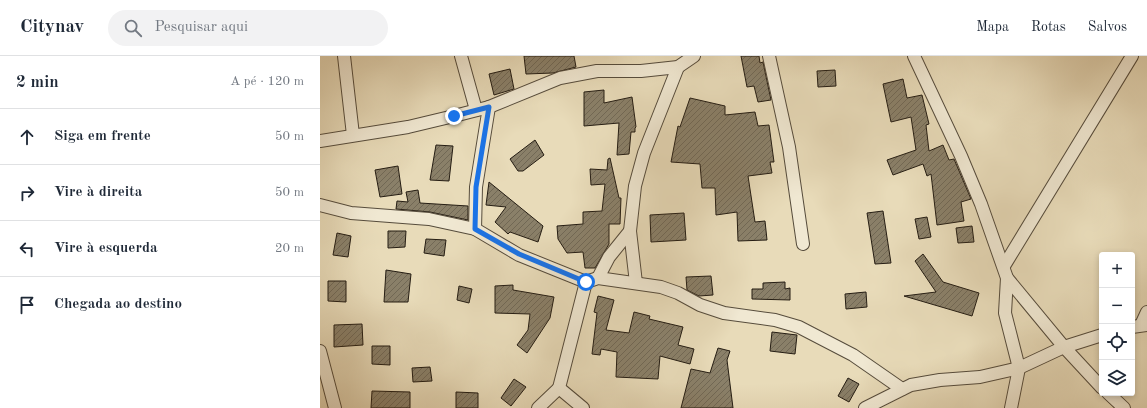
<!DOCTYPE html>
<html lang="pt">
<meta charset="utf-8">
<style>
:root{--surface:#fff;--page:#f2f2f3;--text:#1f2937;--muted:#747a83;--line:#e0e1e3}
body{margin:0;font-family:"Old Standard TT",serif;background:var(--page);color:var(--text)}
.controls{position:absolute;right:12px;bottom:12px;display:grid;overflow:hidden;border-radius:4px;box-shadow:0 2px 6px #0003}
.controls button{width:36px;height:36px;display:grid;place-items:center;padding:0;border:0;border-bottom:1px solid var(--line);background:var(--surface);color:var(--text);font:20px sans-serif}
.stop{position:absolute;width:12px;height:12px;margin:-9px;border:3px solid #1a73e8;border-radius:50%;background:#fff}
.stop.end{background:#1a73e8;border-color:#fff;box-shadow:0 1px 4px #0008}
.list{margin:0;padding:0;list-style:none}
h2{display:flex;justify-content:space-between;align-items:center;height:52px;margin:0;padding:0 16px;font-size:17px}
h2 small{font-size:13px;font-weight:400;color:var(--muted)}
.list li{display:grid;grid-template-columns:26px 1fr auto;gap:12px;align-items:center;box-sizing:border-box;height:56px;padding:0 16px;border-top:1px solid var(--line)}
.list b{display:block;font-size:15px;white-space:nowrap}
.list em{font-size:13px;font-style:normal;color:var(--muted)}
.icon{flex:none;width:22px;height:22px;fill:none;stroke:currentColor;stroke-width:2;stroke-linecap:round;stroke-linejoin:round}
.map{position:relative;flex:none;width:827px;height:352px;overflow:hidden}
header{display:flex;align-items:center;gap:24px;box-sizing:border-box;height:56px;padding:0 20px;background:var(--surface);border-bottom:1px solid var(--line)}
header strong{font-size:19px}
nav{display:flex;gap:22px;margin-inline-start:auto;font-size:14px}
.search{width:280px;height:36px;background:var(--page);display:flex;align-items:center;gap:10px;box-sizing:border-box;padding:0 14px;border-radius:22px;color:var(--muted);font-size:15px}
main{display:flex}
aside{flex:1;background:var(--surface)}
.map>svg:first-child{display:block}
.building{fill:url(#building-hatch);stroke:#251d13}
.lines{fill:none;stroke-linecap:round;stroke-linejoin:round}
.street-casing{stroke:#564c3c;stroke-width:14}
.street{stroke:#f0e8d2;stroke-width:12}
.route{stroke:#1a73e8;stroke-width:5}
</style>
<header>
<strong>Citynav</strong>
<div class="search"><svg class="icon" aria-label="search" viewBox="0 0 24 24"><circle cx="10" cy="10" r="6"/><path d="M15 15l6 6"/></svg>Pesquisar aqui</div>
<nav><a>Mapa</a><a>Rotas</a><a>Salvos</a></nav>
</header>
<main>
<aside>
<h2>2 min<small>A pé · 120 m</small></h2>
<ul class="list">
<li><svg class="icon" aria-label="ahead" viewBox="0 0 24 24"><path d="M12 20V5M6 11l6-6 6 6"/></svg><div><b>Siga em frente</b></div><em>50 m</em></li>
<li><svg class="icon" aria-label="right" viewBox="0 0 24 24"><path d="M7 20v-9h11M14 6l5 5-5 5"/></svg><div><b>Vire à direita</b></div><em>50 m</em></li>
<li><svg class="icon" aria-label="left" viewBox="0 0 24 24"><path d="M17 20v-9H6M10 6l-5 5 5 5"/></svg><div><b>Vire à esquerda</b></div><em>20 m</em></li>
<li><svg class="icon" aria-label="arrive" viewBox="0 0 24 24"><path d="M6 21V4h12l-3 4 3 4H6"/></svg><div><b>Chegada ao destino</b></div></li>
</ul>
</aside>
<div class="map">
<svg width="827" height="352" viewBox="0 0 827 352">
<defs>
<pattern id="building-hatch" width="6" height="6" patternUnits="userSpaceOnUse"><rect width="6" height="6" fill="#8a8069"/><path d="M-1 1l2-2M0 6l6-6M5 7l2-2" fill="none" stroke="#716855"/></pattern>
</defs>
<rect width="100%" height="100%" fill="#e8dbb9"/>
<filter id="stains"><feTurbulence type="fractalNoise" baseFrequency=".005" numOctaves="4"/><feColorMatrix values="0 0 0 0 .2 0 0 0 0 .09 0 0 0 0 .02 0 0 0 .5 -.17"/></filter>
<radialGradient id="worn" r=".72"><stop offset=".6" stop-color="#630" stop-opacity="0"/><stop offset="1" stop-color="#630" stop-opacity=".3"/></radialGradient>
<g class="building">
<polygon points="204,0 254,0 256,11 233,17 206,18"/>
<polygon points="421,0 439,0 440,7 443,6 451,44 438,46 434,30 427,31"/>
<polygon points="190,13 194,33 174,39 169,18"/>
<polygon points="515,14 516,30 498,31 497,15"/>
<polygon points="583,23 587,42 602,39 609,68 606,69 609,95 623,89 629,104 634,103 651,143 641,146 644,165 617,169 611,118 607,120 603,108 573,119 567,104 596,94 591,61 571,66 563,28"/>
<polygon points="284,34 284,47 312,41 316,71 315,72 315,76 311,76 309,98 297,99 299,67 264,70 264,36"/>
<polygon points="370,42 405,50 405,59 435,56 438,70 449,69 454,106 450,106 452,117 428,120 435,166 445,165 447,184 418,185 417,156 396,159 395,132 382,132 380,108 351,106 358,70 360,71"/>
<polygon points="215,84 224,99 203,115 198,115 190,103"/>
<polygon points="116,89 133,90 129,125 110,124"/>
<polygon points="290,102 299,142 301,142 300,168 289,168 289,188 275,212 265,212 263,196 247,197 238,183 237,170 263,168 263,156 282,155 285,128 271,129 270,113 287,114 288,103"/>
<polygon points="78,110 82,138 60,141 55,114"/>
<polygon points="169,126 223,170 218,186 190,176 188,178 175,166 186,151 166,149"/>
<polygon points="98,134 100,147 148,150 148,164 110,156 76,153 77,145 88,146 86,136"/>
<polygon points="563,155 571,207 555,208 547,157"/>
<polygon points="364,157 366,184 331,186 330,159"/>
<polygon points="607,161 611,181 599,183 595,163"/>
<polygon points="652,170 654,186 638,187 636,172"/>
<polygon points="68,175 86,175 85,191 68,192"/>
<polygon points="17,177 31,180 28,201 13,199"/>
<polygon points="106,183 126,184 124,200 104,197"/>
<polygon points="603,198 623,226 659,237 652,260 584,240 616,236 595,205"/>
<polygon points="66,214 91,218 88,246 64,246"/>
<polygon points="391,220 393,239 379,240 367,234 366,221"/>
<polygon points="8,225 26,225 26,246 8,245"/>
<polygon points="465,226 465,233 470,232 470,244 432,243 432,233 443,233 443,227"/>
<polygon points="193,229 193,234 234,241 230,262 207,297 197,289 208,274 210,258 175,257 175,230"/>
<polygon points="139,230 152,233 149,247 137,244"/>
<polygon points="546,236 547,251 526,253 525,238"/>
<polygon points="278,240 294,244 286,274 309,277 314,256 330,260 329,263 363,271 358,289 374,293 370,308 340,300 338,323 296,321 297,296 281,293 280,299 272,298 277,257 274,256"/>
<polygon points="42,268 43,289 14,291 14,269"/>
<polygon points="452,276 477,279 475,298 450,295"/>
<polygon points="52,290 70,290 70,309 52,308"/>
<polygon points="398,292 410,295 407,304 413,352 361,352 371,313 390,317"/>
<polygon points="110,311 112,325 93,326 92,312"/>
<polygon points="528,322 539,328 529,346 518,340"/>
<polygon points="194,323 206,331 191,350 181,342"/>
<polygon points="52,335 90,336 90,352 51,352"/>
<polygon points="136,336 158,337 158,352 136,352"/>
</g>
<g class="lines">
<g class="street-casing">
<g id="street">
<polyline points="24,0 33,79"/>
<polyline points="141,0 156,54"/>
<polyline points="449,0 469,91 483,188"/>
<polyline points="594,0 641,100 661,148 687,222 744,291 782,332"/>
<polyline points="0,85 88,71 134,60 169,51 240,22 277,15 321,15 358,11 374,0"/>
<polyline points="0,149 31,157 109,163 155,173 199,199 266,226 278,222 341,231 358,237 380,249 404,257 455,264 479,271 533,299 582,333"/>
<polyline points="155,173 156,131 169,51"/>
<polyline points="684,210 812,0"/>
<polyline points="278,222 289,201 310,175"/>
<polyline points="687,222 685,257 699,312 691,352"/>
<polyline points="316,227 310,175 315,130 324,97 358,11"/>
<polyline points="821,269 827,256"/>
<polyline points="812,271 827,269"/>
<polyline points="0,295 15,352"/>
<polyline points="788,337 804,352"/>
<polyline points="218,352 239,332"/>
<polyline points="263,352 239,332 266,226"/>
<polyline points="545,352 591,329 620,324 660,321 699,312 744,291 782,279"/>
</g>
</g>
<use href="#street" class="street"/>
</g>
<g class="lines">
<polyline class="route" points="134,60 169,51 156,131 155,173 199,198 266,226"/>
</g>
<rect width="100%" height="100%" filter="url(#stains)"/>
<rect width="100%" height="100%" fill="url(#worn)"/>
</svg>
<div class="controls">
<button>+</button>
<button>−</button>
<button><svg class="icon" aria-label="locate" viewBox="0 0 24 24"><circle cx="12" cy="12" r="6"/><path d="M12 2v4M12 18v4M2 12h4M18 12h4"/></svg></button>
<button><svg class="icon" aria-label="layers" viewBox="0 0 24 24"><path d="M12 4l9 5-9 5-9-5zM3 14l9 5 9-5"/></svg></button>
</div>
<div class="stop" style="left:266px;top:226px"></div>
<div class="stop end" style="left:134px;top:60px"></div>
</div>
</main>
